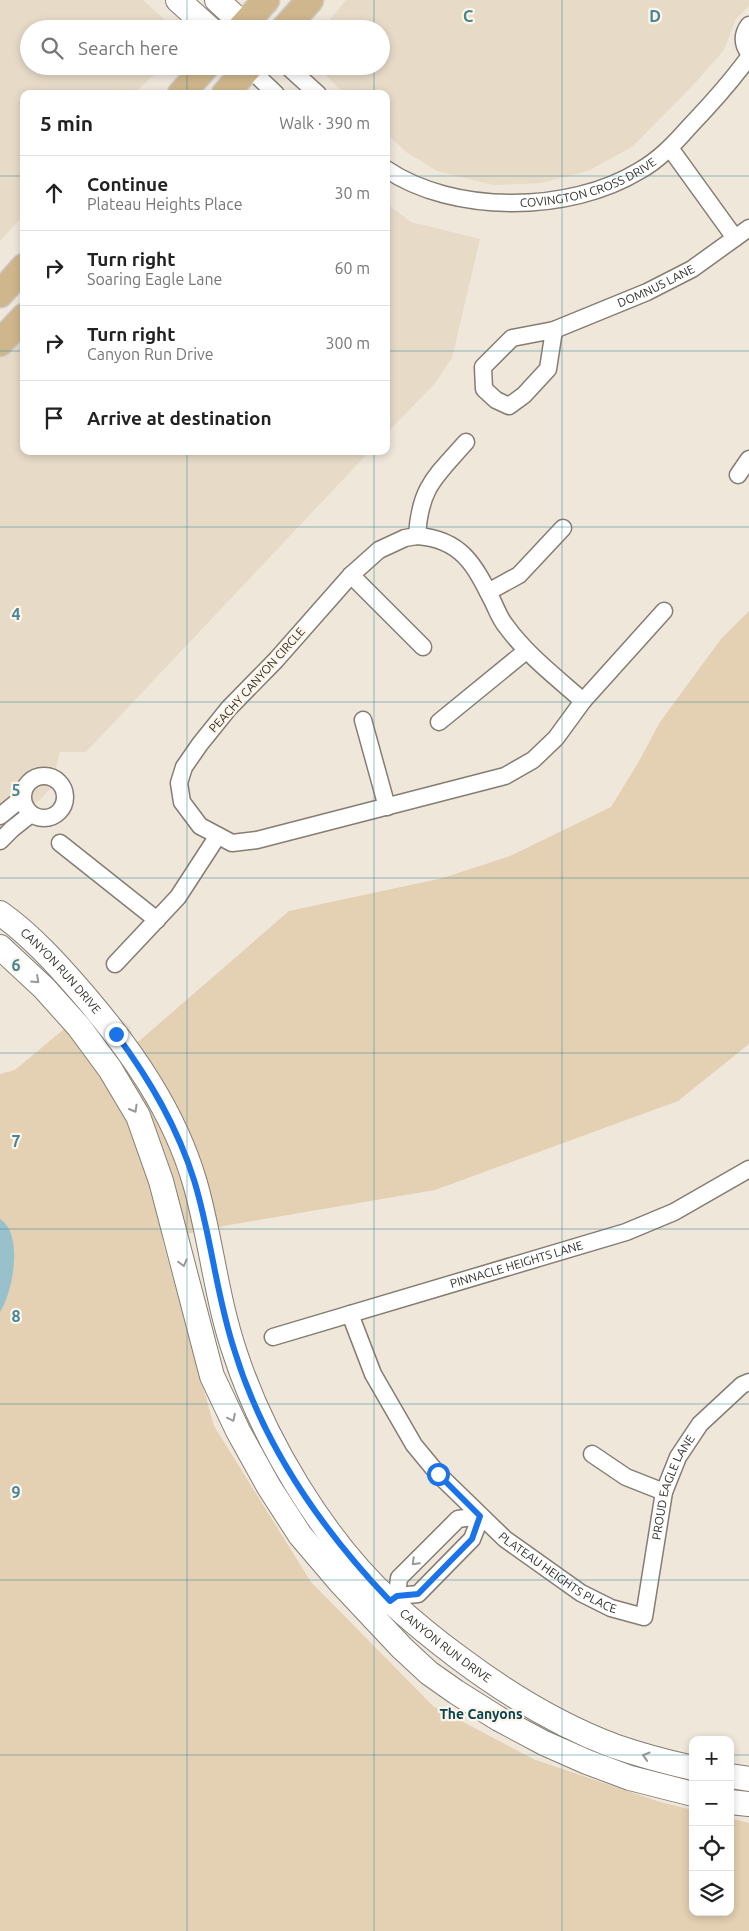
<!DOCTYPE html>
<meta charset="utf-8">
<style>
:root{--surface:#fff;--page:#f6f6f6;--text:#222;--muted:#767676;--line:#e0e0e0}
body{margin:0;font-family:Ubuntu,sans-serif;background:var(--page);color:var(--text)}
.controls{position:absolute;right:15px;bottom:15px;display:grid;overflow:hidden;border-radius:10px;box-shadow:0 2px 8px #0003}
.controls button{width:45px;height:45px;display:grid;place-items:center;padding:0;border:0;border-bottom:1px solid var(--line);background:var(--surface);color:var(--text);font:25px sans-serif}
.stop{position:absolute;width:15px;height:15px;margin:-11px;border:4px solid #1a73e8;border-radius:50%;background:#fff}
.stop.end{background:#1a73e8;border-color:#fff;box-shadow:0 1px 5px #0008}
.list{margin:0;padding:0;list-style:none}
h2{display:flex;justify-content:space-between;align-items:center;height:65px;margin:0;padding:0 20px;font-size:21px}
h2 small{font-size:16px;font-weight:400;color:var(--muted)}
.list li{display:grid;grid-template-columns:32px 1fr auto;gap:15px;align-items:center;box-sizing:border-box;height:75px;padding:0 20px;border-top:1px solid var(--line)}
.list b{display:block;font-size:19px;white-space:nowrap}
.list p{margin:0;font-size:16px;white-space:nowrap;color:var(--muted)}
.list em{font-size:16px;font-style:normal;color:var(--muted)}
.icon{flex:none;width:28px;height:28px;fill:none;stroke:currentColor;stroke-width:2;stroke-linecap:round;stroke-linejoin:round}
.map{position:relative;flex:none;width:749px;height:1931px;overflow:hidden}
.search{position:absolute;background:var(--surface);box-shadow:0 2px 8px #0003;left:20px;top:20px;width:370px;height:55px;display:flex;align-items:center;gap:12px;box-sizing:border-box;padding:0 18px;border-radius:28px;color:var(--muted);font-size:19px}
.panel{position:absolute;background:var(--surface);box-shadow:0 2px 8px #0003;left:20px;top:90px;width:370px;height:365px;border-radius:10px}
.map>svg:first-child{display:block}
.built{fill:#e7dbc8}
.green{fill:#e4d0b3}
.water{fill:#99c1cc}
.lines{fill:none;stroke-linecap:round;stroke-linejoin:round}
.street-casing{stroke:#857d72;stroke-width:19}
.secondary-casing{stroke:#857d72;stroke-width:26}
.primary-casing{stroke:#cac9c8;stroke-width:29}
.street{stroke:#fff;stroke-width:16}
.secondary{stroke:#fff;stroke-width:24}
.primary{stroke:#d0b68c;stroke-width:26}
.oneway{stroke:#9a9896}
.route{stroke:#1a73e8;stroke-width:6}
.grid{fill:none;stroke:#448698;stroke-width:1;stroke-opacity:0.55}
.labels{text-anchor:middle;stroke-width:4.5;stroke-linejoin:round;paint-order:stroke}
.street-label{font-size:12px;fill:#34312c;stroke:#fdf5e8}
.neighbourhood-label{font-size:14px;font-weight:bold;fill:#06424f;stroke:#fdf5e8}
.grid-label{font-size:16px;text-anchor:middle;font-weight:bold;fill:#448698;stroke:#fdf5e8;stroke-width:4.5;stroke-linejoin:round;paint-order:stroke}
</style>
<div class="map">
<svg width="749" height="1931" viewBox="0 0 749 1931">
<rect width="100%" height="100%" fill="#f0e7db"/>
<g class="built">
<polygon points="0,0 143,0 175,29 29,29 29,66 164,66 133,94 24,94 24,215 0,241"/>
<polygon points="346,0 749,0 749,6 736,19 724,50 695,83 632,147 588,171 541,183 493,185 437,171 406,152 386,133 386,94 345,94 316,66 381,66 381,29 322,29"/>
<polygon points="386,203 411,222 480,239 452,358 435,383 386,434"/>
<polygon points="24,331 24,451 370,451 86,752 60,752 51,788 41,799 15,817 0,832 0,355"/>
</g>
<polygon class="green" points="749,611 749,1044 678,1101 435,1190 229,1225 162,1239 214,1426 311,1582 433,1706 533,1759 660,1802 693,1810 693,1912 730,1912 730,1818 749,1823 749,1931 0,1931 0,1074 15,1070 64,1029 138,1042 289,911 443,878 510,856 611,807 638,763 660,722 721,639"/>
<path class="water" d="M0,1219c24,15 13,73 0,93z"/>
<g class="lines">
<g class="street-casing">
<g id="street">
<path d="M749,25c-7,9 -7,19 0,28"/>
<polyline points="287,66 318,94"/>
<polyline points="249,68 276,94"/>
<polyline points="670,148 735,238"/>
<path id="s1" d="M386,169c68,46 184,44 253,2 20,-11 36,-28 51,-45 22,-23 40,-43 59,-69"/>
<polygon points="554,330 548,369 524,395 509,406 496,400 484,389 483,367 512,338"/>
<path id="s2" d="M554,330l93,-38 45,-23 57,-41"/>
<polyline points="738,475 749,459"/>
<path d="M417,536c45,3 58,30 76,66 4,8 7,17 13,24 21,29 50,51 77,75l-27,37 -23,22 -28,16 -248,64 -25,3 -32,-17 -18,-24 -3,-19 5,-16 16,-23 29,-36 47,-48 75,-85 28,-25 26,-12z"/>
<path d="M417,536c3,-49 18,-59 49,-94"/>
<polyline points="351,575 423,647"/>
<polyline points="488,592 519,575 563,528"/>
<polyline points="583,701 664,611"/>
<polyline points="363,720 387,807"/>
<polyline points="439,722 526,651"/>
<circle cx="44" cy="797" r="21"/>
<polyline points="0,816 22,798"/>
<polyline points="0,841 12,829 31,814"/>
<polyline points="60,843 157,920"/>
<polyline points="115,964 178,897 217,837"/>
<path id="s3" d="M350,1314l23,60 41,71 24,29 67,65 76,54 30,15 33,9 20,-125 14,-35 22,-33 42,-39 7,-3"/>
<path id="s4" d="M273,1337l353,-105 48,-20 75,-43"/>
<polyline points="592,1454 626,1477 664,1492"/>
<polyline points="384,1606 397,1596 418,1594 472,1539 481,1516 458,1519 399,1578 397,1596"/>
</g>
</g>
<g class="secondary-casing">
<g id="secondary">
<polyline points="178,0 210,29"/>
<polyline points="217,0 248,29"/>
<path id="s5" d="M0,913c31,22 58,52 83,81 48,56 91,117 112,189 16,56 21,114 40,170 28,86 88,187 156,249 21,19 44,38 67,55 48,36 100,68 156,89 26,9 52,16 79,22"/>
<polyline points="0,947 44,988 79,1027 110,1069 138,1116 161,1181 212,1376 238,1431 269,1487 300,1535 340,1582 402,1648 429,1673 456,1692 499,1719 544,1743 587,1762 630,1778 693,1794"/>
<polyline points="730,1776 749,1779"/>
<polyline points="730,1802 749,1804"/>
</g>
</g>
<g class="primary-casing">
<g id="primary">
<polyline points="240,29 266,0"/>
<polyline points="284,29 310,0"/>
<polyline points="181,94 206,66"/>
<polyline points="225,94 250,66"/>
<polyline points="0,294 24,267"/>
<polyline points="0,343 24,317"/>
</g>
</g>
<use href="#street" class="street"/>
<use href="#secondary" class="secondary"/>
<use href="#primary" class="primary"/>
</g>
<defs><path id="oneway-chevron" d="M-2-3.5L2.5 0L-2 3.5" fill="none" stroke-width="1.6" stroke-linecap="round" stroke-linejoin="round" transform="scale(1.25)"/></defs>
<g class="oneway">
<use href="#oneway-chevron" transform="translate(36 980) rotate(43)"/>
<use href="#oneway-chevron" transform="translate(134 1109) rotate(60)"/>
<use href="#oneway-chevron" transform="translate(183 1263) rotate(75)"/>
<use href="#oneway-chevron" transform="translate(232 1418) rotate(64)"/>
<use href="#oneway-chevron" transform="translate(415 1562) rotate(135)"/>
<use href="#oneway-chevron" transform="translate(646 1756) rotate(-163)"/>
</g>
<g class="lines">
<path class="route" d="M116,1034c34,46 61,92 78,146 17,55 22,114 40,169 29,96 87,180 156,252l7,-5 21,-2 54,-55 8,-23 -42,-42"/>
</g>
<path class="grid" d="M187,0v29M374,0v29M562,0v1931M187,66v28M374,66v28M0,176h24M386,176h363M0,351h24M386,351h363M187,451v1480M374,451v1480M0,527h749M0,702h749M0,878h749M0,1053h749M0,1229h749M0,1404h749M0,1580h749M0,1755h693M730,1755h19"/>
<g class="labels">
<g class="street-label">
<text dy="4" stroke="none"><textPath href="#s1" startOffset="212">COVINGTON CROSS DRIVE</textPath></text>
<text dy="4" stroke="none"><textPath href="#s2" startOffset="111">DOMNUS LANE</textPath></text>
<text transform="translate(257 680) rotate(-48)" y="4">PEACHY CANYON CIRCLE</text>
<text dy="4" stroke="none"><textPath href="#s5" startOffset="84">CANYON RUN DRIVE</textPath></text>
<text dy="4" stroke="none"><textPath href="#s4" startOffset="254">PINNACLE HEIGHTS LANE</textPath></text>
<text dy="4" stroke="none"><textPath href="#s3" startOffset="572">PROUD EAGLE LANE</textPath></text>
<text dy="4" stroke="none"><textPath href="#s3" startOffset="340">PLATEAU HEIGHTS PLACE</textPath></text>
<text dy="4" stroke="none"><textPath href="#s5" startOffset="879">CANYON RUN DRIVE</textPath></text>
</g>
<g class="neighbourhood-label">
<text x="481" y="1719">The Canyons</text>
</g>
</g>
<g class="grid-label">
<text x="468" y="22">C</text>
<text x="655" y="22">D</text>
<text x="16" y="620">4</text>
<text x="16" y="796">5</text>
<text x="16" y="971">6</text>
<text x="16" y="1147">7</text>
<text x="16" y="1322">8</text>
<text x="16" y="1498">9</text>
</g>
</svg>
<div class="controls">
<button>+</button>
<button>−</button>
<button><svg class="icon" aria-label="locate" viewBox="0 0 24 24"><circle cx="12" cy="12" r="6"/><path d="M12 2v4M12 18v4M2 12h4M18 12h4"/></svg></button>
<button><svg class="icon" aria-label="layers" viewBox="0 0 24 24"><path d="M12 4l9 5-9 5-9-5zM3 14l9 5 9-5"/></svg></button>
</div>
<div class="stop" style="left:438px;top:1474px"></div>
<div class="stop end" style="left:116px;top:1034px"></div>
<div class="search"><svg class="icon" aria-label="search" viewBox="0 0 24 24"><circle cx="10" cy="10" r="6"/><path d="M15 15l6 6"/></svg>Search here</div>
<section class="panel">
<h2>5 min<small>Walk · 390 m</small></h2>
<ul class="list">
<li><svg class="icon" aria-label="ahead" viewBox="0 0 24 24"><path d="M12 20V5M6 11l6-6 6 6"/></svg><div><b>Continue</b><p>Plateau Heights Place</p></div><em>30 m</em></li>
<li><svg class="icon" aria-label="right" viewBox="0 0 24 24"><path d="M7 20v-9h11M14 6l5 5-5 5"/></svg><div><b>Turn right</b><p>Soaring Eagle Lane</p></div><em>60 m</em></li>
<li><svg class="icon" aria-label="right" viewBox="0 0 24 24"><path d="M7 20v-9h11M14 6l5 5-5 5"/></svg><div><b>Turn right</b><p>Canyon Run Drive</p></div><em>300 m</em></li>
<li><svg class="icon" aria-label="arrive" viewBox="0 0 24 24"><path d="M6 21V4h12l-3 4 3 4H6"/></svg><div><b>Arrive at destination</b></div></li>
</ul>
</section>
</div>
